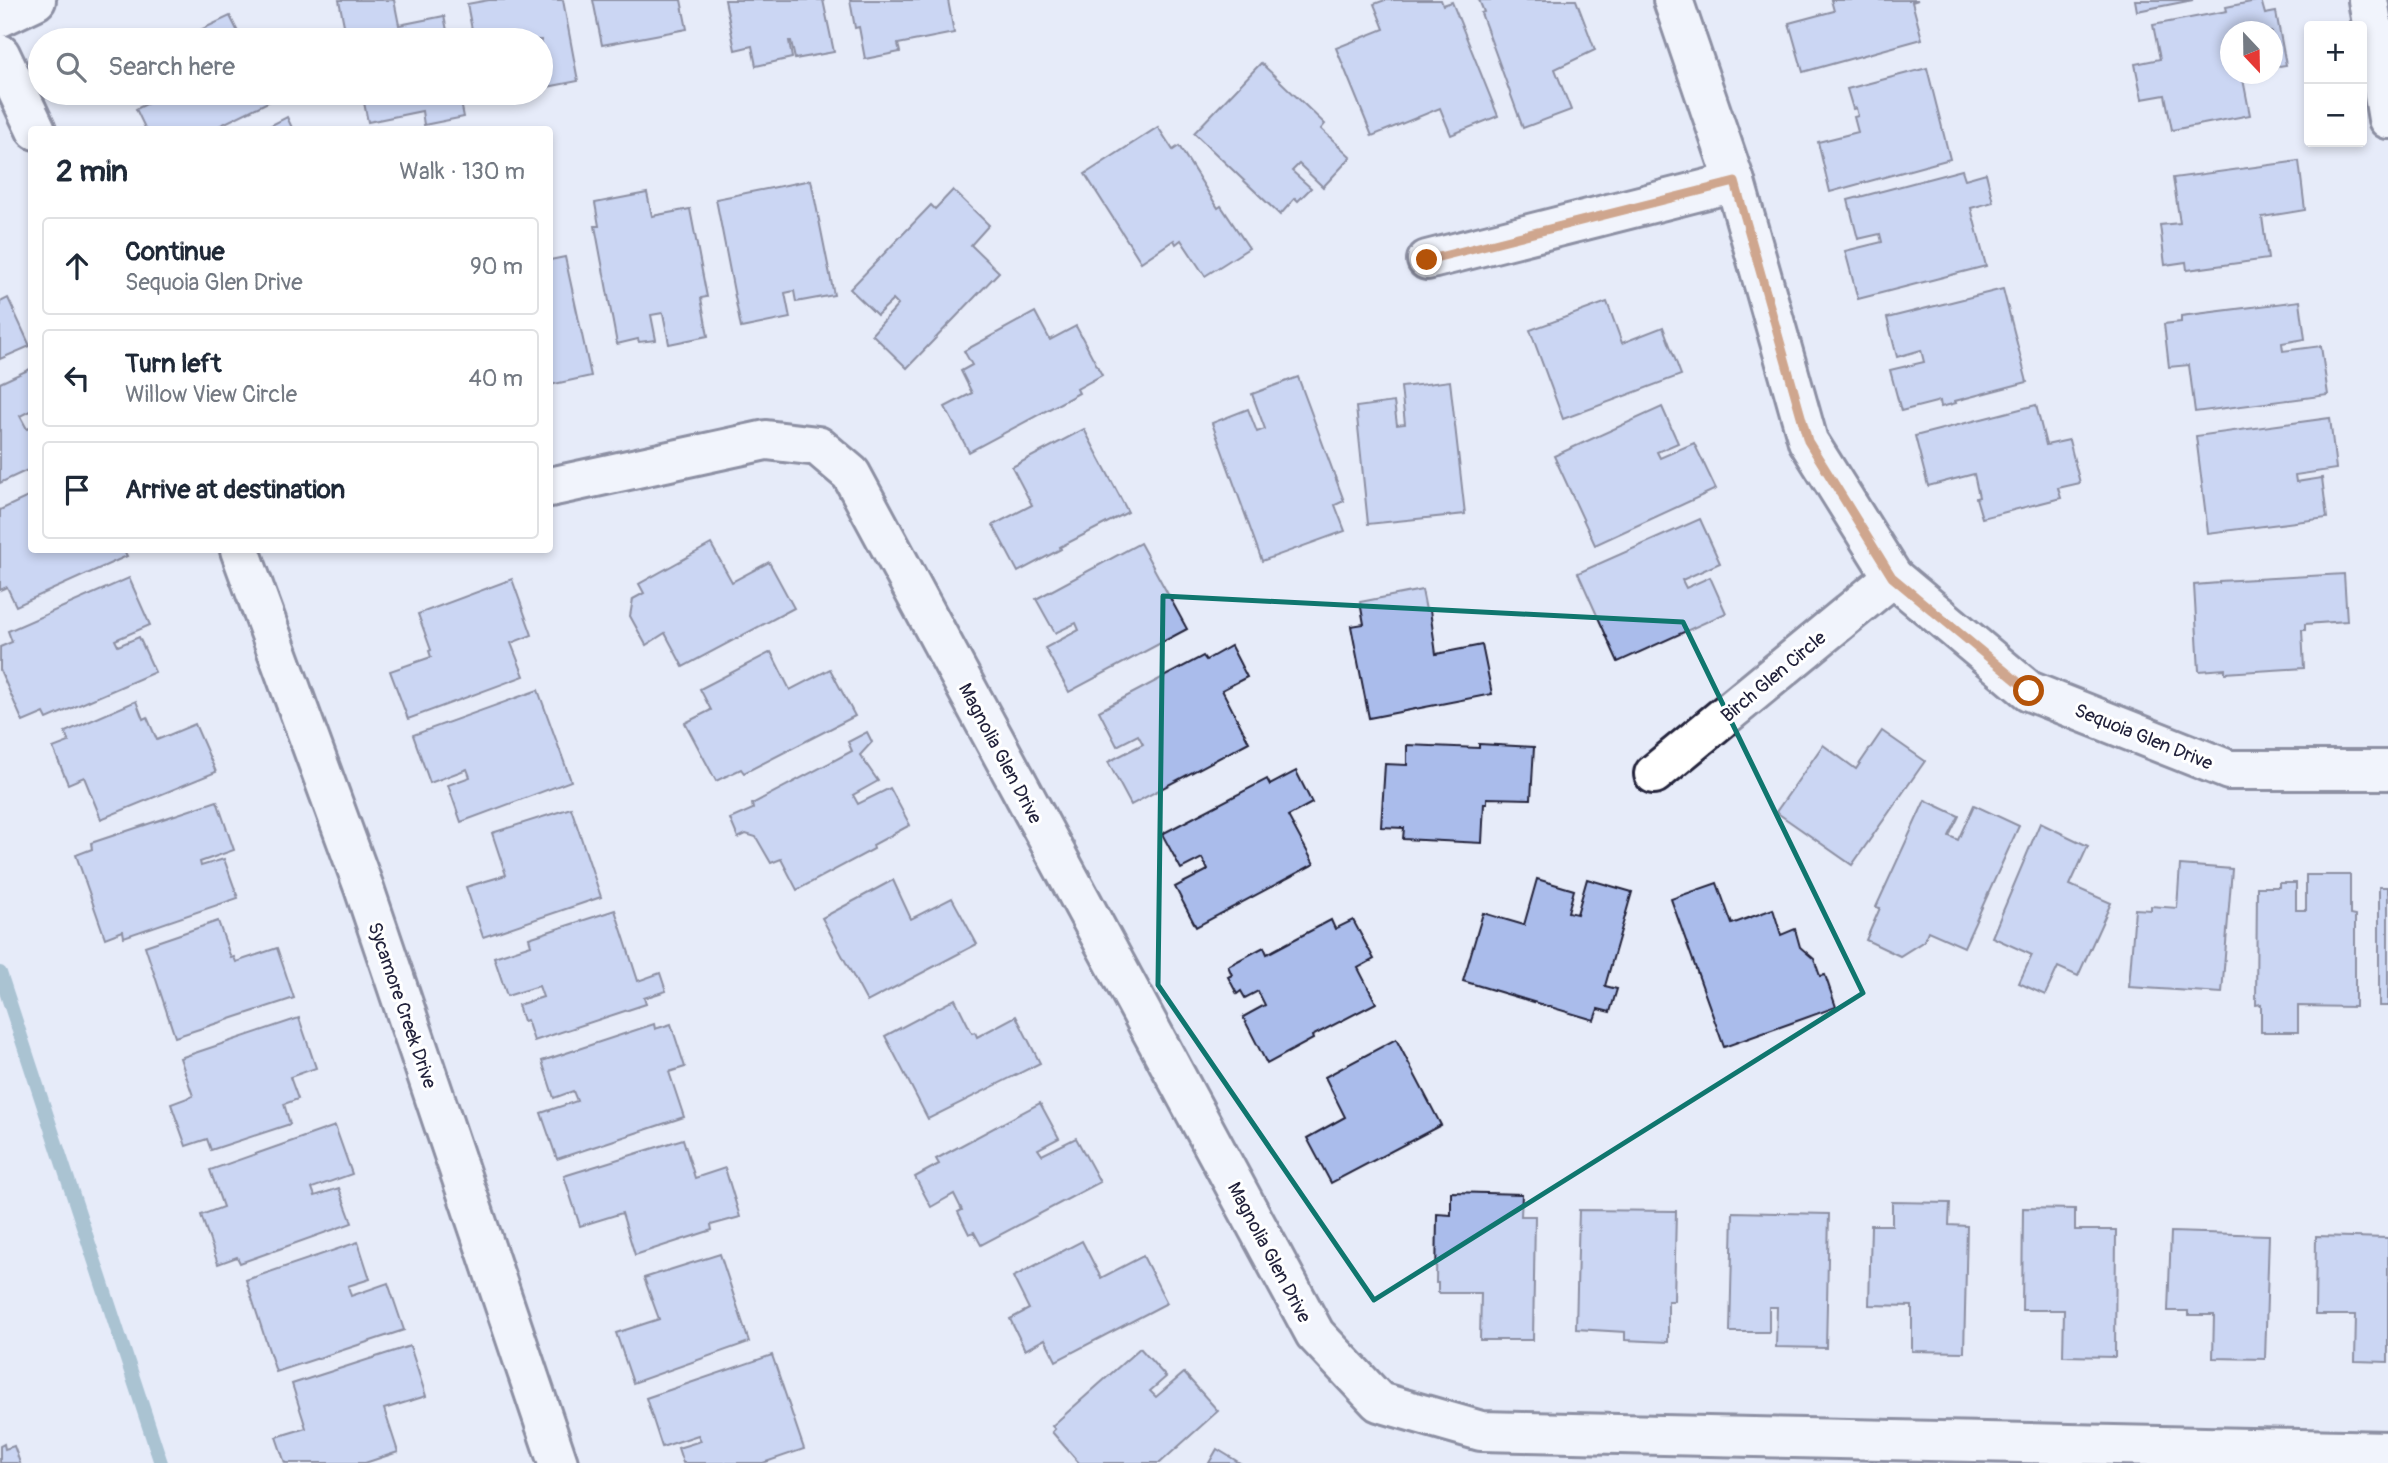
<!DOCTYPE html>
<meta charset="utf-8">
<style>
:root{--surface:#fff;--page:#f6f6f7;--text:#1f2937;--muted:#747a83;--line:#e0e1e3}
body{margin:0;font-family:Pangolin,sans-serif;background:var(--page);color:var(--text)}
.controls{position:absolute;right:21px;top:21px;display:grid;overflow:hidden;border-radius:7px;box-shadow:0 4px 10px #0003}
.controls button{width:63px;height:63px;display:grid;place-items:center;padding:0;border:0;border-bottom:2px solid var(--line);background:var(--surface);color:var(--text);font:35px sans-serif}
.compass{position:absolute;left:2220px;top:21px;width:63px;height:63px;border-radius:50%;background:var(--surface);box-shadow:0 4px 10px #0003;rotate:158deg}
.stop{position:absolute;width:21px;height:21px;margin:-16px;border:5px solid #b45309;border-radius:50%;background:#fff}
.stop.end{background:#b45309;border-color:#fff;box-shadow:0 2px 7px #0008}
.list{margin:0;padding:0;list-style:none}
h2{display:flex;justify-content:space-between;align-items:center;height:91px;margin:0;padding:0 28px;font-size:30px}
h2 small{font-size:23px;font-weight:400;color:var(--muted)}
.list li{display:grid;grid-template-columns:46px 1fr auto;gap:21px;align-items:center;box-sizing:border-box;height:98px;margin:0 14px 14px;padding:0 14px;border:2px solid var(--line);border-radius:7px}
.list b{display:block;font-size:26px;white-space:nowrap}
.list p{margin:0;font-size:23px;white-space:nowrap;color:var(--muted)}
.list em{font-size:23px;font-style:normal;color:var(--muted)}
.icon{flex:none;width:38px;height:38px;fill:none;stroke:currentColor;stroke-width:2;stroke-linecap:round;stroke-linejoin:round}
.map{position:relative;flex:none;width:2388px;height:1463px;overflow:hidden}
.search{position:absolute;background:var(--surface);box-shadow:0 4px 10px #0003;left:28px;top:28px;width:525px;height:77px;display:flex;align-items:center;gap:18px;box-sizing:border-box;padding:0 24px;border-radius:38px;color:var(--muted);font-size:26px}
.panel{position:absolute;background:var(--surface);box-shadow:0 4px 10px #0003;left:28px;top:126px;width:525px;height:427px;border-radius:7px}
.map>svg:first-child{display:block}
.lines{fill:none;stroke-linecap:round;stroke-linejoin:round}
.stream{stroke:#6292a3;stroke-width:14}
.building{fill:#aabceb;stroke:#22223b;stroke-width:2}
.minor-casing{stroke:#22223b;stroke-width:44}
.minor{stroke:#fff;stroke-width:38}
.route{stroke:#b45309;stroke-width:9}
.marked{fill:none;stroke:#0f766e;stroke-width:5;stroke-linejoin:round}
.labels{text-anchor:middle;stroke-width:6;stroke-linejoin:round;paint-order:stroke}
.street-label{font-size:19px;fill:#22223b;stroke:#fff}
</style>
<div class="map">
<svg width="2388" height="1463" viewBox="0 0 2388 1463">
<rect width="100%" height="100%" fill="#e6ebf9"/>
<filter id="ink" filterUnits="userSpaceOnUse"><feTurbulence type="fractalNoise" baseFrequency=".0143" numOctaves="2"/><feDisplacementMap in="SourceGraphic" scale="14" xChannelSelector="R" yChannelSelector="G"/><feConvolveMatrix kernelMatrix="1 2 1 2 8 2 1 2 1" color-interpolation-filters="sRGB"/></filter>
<g filter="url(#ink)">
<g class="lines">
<polyline class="stream" points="0,973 161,1463"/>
</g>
<g class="building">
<polygon points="339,0 394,0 399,25 444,16 449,40 347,40"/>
<polygon points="489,0 563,0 578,81 547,87 546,83 541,84 541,40 474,40 467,4"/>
<polygon points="593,0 681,0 687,29 602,45"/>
<polygon points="725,0 823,0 834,52 795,59 791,41 789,41 792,58 756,66 752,46 735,50"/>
<polygon points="850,0 948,0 954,33 898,44 900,52 865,59 859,27 855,28"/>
<polygon points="1385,0 1441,0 1443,5 1452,2 1498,116 1451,135 1440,108 1372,136 1336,48 1384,29 1374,4"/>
<polygon points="1479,0 1576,0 1595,50 1555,69 1571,110 1523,128 1481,13 1484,12"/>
<polygon points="1831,0 1918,0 1912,2 1922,39 1803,72 1789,23 1834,11"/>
<polygon points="2135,0 2193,0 2137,11"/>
<polygon points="2261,0 2265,14 2276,12 2286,65 2272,67 2272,32 2230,32 2230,74 2242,74 2250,115 2172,130 2165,95 2142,99 2135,64 2160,59 2153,25 2227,11 2226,7"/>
<polygon points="230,16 242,40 179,40"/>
<polygon points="1261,63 1325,124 1321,129 1351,157 1323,187 1299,164 1292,171 1311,188 1298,201 1295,198 1280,215 1194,133"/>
<polygon points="1927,68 1950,159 1830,192 1818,142 1858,132 1854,117 1858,116 1856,108 1853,109 1847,89"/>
<polygon points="169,93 266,93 270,101 211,130 146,130 136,109"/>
<polygon points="362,93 459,93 464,117 424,125 422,111 368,122"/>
<polygon points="287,117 293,130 262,130"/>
<polygon points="1158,127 1173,150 1179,146 1218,208 1221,206 1249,248 1205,276 1181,240 1176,244 1174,240 1141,262 1085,174"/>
<polygon points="2299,161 2305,210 2262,217 2268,259 2187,270 2186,262 2165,265 2160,225 2180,223 2173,178"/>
<polygon points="1962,170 1965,179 1986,173 1993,202 1971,208 1986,266 1858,299 1845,251 1882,242 1880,234 1858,239 1848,200"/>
<polygon points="811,180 834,295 796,302 794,291 785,293 790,318 741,328 716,199"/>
<polygon points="953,190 989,225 971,245 999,272 907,368 872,334 898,305 893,300 877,315 850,289 931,205 935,209"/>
<polygon points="647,193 652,216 690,209 707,297 701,298 708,336 669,344 663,313 651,315 656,340 639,342 638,339 617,344 595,226 599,226 595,203"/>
<polygon points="565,257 591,376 550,385 550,260"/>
<polygon points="2003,289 2027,382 1955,401 1956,403 1941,407 1940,401 1901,411 1890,370 1924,362 1921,350 1897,357 1887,318"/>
<polygon points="8,298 30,346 0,359 0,302"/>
<polygon points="2300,301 2305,339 2282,343 2283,351 2321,346 2328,395 2195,412 2189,365 2169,367 2164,324 2181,322 2181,316"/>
<polygon points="1607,302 1622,343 1663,327 1681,375 1563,419 1530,330"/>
<polygon points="1035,312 1050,340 1076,326 1102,375 1077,389 1079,393 969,452 945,407 972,393 961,371 972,365 964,351"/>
<polygon points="32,368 32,410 20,416 27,429 32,427 32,468 0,483 0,383"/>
<polygon points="1298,377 1344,501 1335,505 1345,531 1262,561 1212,423 1248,409 1257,432 1265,429 1252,394"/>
<polygon points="1450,381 1465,514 1368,524 1356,407 1394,402 1397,425 1405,424 1401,387"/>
<polygon points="2036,405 2046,445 2069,440 2080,483 2058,488 2061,498 1982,518 1976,498 1979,497 1974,474 1928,486 1915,436"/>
<polygon points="1662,407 1678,443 1657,452 1660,458 1694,443 1716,489 1595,545 1554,456"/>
<polygon points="2330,418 2336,469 2295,475 2296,482 2322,478 2327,518 2208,533 2196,436"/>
<polygon points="1084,429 1128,512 1060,547 1061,549 1018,572 993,525 1032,505 1012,467"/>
<polygon points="32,495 32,550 124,550 127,556 16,606 7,587 0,590 0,510"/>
<polygon points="1700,519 1720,563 1682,580 1686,588 1710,577 1726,613 1618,662 1578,573"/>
<polygon points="1140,543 1187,629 1069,692 1045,648 1079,630 1076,623 1055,633 1036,599"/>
<polygon points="711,544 732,582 769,562 794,608 683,667 665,633 646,645 630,616 633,599 644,593 639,584"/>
<polygon points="2344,574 2347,621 2305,624 2305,630 2302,630 2304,668 2225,673 2225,669 2199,671 2194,585 2219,583 2219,581"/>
<polygon points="129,578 150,625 115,640 118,646 139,637 155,672 47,719 44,713 23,722 0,670 0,647 12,642 8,631"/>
<polygon points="512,579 532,635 511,643 524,676 408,719 390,671 431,657 429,651 431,650 418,614"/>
<polygon points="1422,590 1426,610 1430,610 1436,654 1482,645 1492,694 1369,718 1351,626 1364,624 1360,602"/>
<polygon points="1231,646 1247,677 1222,690 1249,742 1131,805 1108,762 1143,744 1138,735 1117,746 1099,711 1203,656 1206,660"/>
<polygon points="771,652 790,690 830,669 855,716 744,773 741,769 716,781 685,723 711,710 700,689"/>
<polygon points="538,690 571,781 461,822 448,785 470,777 467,769 430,783 413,735"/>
<polygon points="136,701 143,719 147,717 157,740 195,724 216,772 101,819 84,777 68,784 53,748 69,742 65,732"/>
<polygon points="1882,731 1925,761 1852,865 1776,812 1823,745 1856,769"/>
<polygon points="867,732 872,742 860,755 878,781 853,795 858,804 890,788 910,825 873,845 874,849 797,890 781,859 771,863 756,837 746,834 738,838 730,819 753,809 752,804 852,751 848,742"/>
<polygon points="1479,744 1534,747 1531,799 1487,798 1487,803 1484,803 1482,843 1403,839 1404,828 1381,827 1385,764 1407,765 1407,745 1479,748"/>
<polygon points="1296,771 1312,803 1288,816 1314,864 1196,927 1175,887 1208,870 1202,858 1181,869 1162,834 1267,779 1270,785"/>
<polygon points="1925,800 1959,816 1949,836 1958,840 1974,805 2019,826 1964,947 1928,931 1924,941 1900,956 1866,940 1880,908 1876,907"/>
<polygon points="217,801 234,850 200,862 201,866 224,859 238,898 124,937 123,931 105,938 76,855 92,849 91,843"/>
<polygon points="571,808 601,897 483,937 466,887 506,875 492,833"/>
<polygon points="2040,823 2088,846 2070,885 2111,903 2078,976 2058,967 2045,995 2019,983 2032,955 1992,937"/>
<polygon points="2180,865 2232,869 2222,993 2129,987 2135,909 2151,910 2151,906 2177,908"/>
<polygon points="2306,875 2350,875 2350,915 2355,916 2355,1007 2298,1006 2298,1032 2261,1032 2261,1004 2256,1005 2257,887 2279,887 2279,883 2296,883 2296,910 2306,910"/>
<polygon points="1537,879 1574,890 1568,912 1577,914 1587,879 1632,892 1605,986 1617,989 1610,1012 1598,1009 1594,1020 1463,981 1483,913 1524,925"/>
<polygon points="893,880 911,919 952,898 977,944 867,1002 822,918"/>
<polygon points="1717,883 1732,924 1773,909 1781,935 1795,929 1800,947 1814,959 1820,976 1825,975 1836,1007 1724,1047 1671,899"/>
<rect x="2379" y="887" width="9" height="119"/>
<polygon points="615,910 638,981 660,973 666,991 644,998 646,1004 534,1041 527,1020 523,1021 518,1005 543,997 539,986 507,996 494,957 531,945 529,938"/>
<polygon points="1331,920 1335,929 1353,920 1374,959 1358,968 1376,1003 1312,1036 1313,1039 1267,1064 1243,1017 1265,1005 1258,991 1245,998 1241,991 1237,994 1228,977 1232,975 1228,966 1264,947 1267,954"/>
<polygon points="218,921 231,958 234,957 236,962 277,948 294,998 175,1037 145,946"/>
<polygon points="955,999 972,1033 975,1032 977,1037 1016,1016 1040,1063 928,1119 885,1036"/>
<polygon points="299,1018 316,1068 290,1077 298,1099 284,1104 290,1124 211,1150 207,1139 186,1146 171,1104 193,1096 180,1058"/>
<polygon points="654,1024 655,1029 671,1024 685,1067 669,1072 684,1117 557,1159 541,1113 577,1101 573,1091 554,1098 542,1061"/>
<polygon points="1396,1039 1441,1125 1331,1183 1307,1138 1345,1117 1325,1077"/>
<polygon points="1040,1103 1059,1138 1038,1149 1042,1155 1076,1138 1100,1182 981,1245 974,1232 969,1234 958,1212 962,1210 954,1194 931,1207 915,1177 939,1164 936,1159"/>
<polygon points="335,1126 352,1174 312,1188 315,1196 339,1188 352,1223 240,1263 237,1257 218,1264 201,1215 223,1207 210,1170"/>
<polygon points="683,1139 695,1178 725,1168 740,1217 711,1225 712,1230 635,1255 622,1213 580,1226 564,1176"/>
<polygon points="1451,1192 1522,1194 1521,1216 1535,1216 1533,1340 1480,1340 1481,1293 1438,1293 1438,1283 1436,1283 1437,1214 1451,1215"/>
<polygon points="1892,1202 1950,1203 1949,1225 1967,1226 1964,1352 1912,1351 1912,1306 1869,1305 1871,1225 1892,1225"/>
<polygon points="2023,1208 2075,1209 2075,1230 2116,1230 2115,1357 2063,1356 2064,1310 2022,1310"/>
<polygon points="1579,1210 1676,1211 1674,1301 1668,1301 1668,1342 1625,1340 1625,1332 1576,1329"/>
<polygon points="1733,1212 1829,1214 1826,1348 1776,1347 1777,1307 1769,1307 1769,1332 1730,1332"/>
<polygon points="2171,1232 2269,1235 2265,1359 2213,1358 2214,1315 2188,1315 2188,1311 2168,1311"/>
<polygon points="2316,1236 2388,1238 2388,1362 2355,1361 2356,1315 2315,1315"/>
<polygon points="1082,1241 1101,1278 1143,1256 1167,1303 1056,1361 1045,1339 1025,1350 1010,1319 1029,1309 1013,1277"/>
<polygon points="358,1242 370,1279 348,1286 351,1296 388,1283 404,1330 276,1372 246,1280"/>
<polygon points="720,1254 749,1342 633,1383 616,1333 659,1319 644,1278"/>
<polygon points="410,1346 426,1396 384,1409 398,1452 365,1463 285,1463 276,1437 306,1428 292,1384"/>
<polygon points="1140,1348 1166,1377 1150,1391 1156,1397 1184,1373 1218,1411 1160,1463 1079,1463 1052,1432 1055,1429 1052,1426"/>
<polygon points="772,1355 804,1449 763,1463 683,1463 678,1448 701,1441 698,1435 662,1447 646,1398"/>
<polygon points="4,1444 5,1449 14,1446 20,1463 0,1463 0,1446"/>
<polygon points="1217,1449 1240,1463 1209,1463"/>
</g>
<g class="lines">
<g class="minor-casing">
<g id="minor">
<polyline points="1673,0 1735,182 1808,441 1893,577 2029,691 2229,770 2388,770"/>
<polyline points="2368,0 2388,119"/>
<polyline points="0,17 36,0"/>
<polyline points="0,54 36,130"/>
<polyline points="1427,260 1735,182"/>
<polyline points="550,487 766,440 818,446 851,474 1315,1334 1379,1402 1481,1431 2388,1451"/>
<polyline points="240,550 364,888 558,1463"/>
<polyline points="1654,774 1893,577"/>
</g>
</g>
<use href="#minor" class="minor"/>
</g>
</g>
<g class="lines" filter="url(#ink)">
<polyline class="route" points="1427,260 1735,182 1808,441 1892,577 2029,691"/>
</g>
<path d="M0 0H2388V1463H0ZM1163,596l520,26 180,371 -489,307 -216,-315z" fill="#e6ebf9" fill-opacity=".55" fill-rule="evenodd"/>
<path class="marked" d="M1163,596l520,26 180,371 -489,307 -216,-315z"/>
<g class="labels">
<g class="street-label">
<text transform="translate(1773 676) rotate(-40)" y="7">Birch Glen Circle</text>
<text transform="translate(2144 736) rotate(22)" y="7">Sequoia Glen Drive</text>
<text transform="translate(1001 753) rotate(62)" y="7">Magnolia Glen Drive</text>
<text transform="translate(403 1005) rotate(71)" y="7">Sycamore Creek Drive</text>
<text transform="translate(1270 1252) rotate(62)" y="7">Magnolia Glen Drive</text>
</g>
</g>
</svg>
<div class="controls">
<button>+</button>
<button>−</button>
</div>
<svg class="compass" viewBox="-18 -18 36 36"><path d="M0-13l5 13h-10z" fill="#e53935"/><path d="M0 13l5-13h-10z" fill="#747a83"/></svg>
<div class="stop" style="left:2029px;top:691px"></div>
<div class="stop end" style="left:1427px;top:260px"></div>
<div class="search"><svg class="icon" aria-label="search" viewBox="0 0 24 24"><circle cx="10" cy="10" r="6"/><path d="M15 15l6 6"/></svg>Search here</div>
<section class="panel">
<h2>2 min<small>Walk · 130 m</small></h2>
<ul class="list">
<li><svg class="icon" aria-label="ahead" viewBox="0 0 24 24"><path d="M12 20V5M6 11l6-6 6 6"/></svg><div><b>Continue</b><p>Sequoia Glen Drive</p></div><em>90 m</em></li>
<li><svg class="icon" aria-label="left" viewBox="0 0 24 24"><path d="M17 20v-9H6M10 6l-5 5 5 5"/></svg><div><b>Turn left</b><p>Willow View Circle</p></div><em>40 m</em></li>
<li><svg class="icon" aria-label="arrive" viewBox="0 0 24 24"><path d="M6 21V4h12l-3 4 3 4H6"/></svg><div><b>Arrive at destination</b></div></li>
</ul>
</section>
</div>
